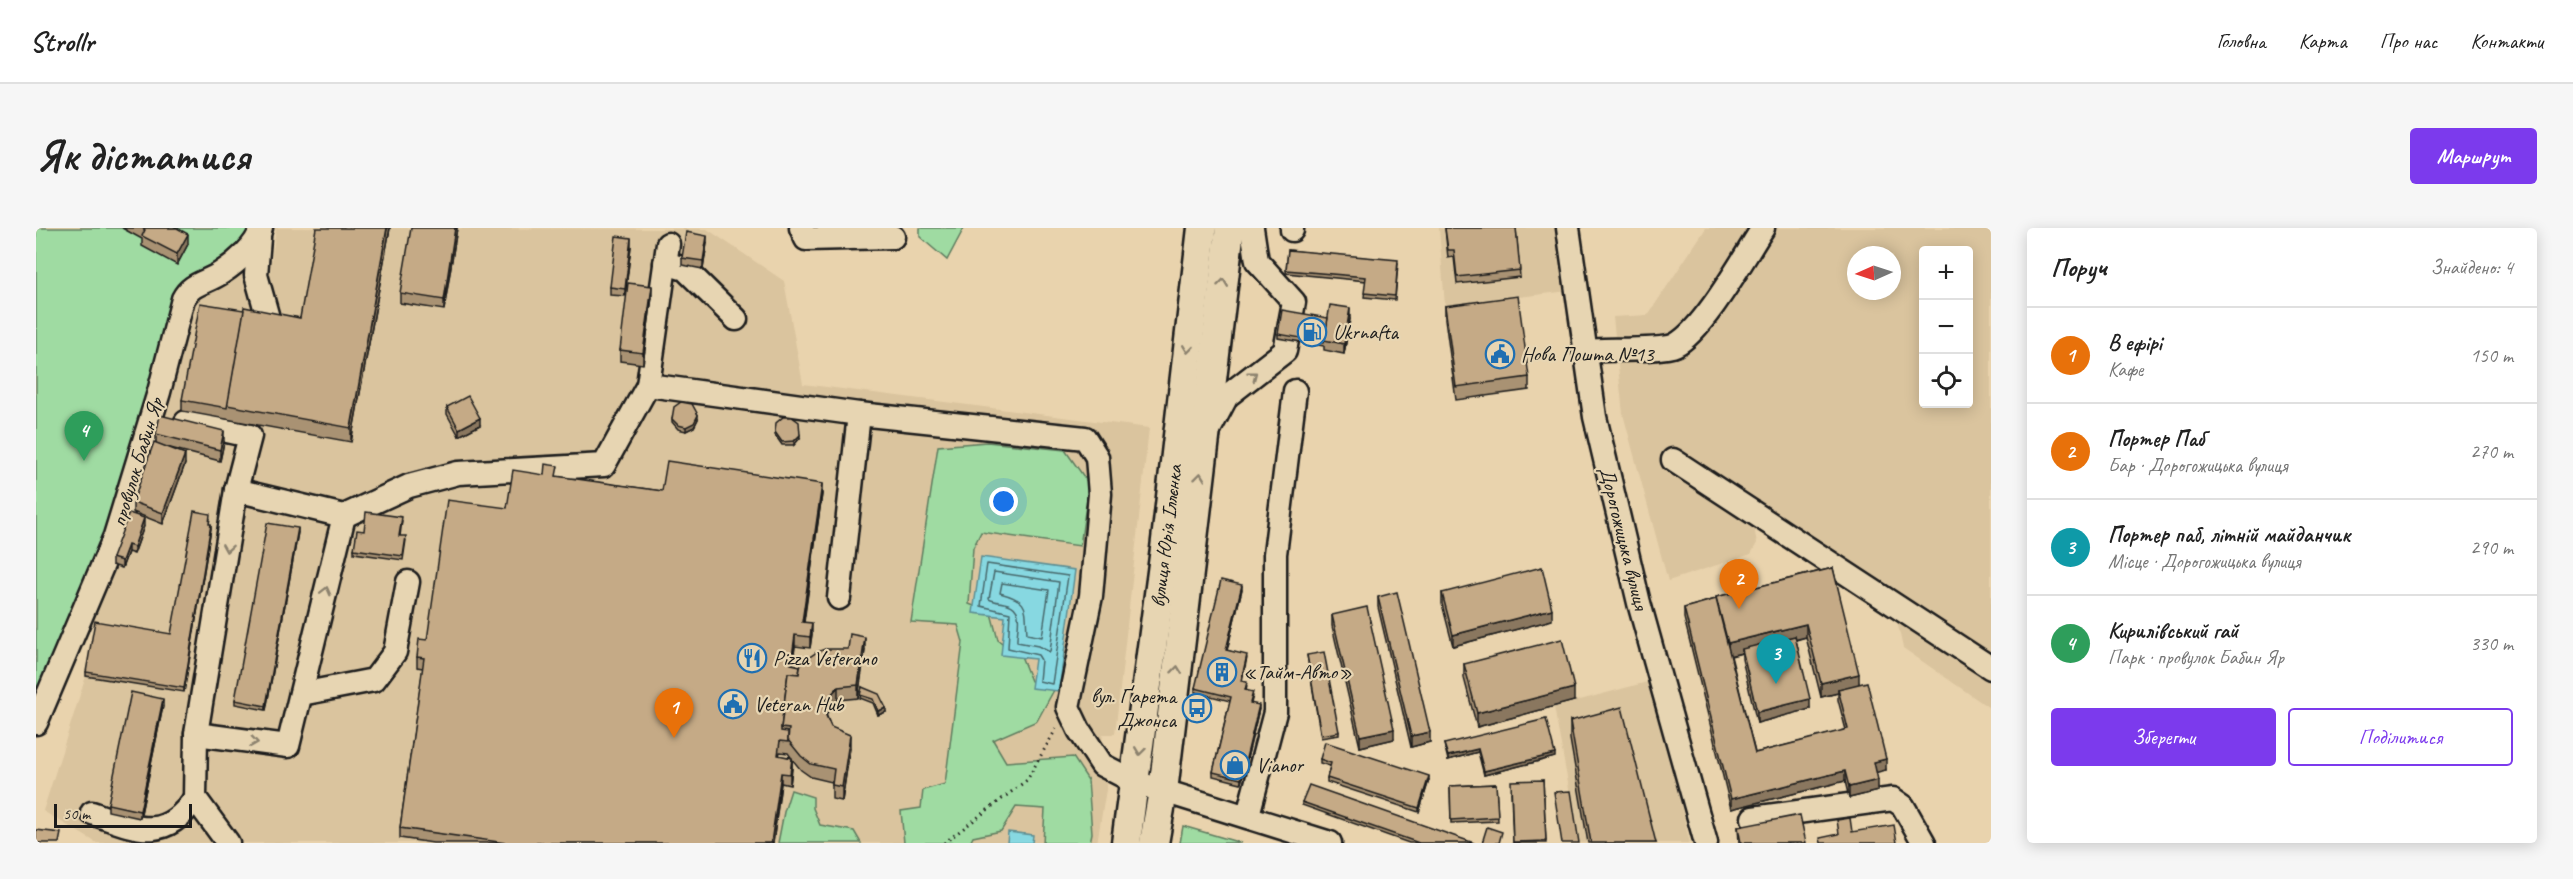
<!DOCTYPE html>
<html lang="uk">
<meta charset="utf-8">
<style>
:root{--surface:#fff;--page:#f6f6f6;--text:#222;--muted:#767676;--line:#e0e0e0;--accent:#7c3aed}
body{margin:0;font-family:Caveat,sans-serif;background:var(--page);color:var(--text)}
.controls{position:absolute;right:18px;top:18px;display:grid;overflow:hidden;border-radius:6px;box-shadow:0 3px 15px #0003}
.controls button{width:54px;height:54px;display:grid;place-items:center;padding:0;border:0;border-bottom:2px solid var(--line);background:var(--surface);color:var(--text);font:30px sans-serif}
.compass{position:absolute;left:1811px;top:18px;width:54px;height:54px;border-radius:50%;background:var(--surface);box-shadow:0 3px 15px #0003;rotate:267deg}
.scale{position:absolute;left:18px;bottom:15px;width:138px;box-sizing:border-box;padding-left:6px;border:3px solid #1c1c1c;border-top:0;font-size:16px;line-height:21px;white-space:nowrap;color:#1c1c1c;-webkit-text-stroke:4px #e7d5b2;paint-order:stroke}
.you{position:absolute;left:968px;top:274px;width:21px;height:21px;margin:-15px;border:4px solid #fff;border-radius:50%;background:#1a73e8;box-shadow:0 0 0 9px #1a73e833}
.badge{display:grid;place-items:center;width:39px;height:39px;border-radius:50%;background:var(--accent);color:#fff;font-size:20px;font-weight:700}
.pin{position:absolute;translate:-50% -50px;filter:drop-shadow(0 2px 3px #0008)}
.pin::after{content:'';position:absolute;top:32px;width:21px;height:18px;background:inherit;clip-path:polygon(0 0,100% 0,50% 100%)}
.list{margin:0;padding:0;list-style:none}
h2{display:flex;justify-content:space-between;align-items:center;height:78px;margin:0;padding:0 24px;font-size:26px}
h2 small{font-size:20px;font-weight:400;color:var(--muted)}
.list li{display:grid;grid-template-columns:39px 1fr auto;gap:18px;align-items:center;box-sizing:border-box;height:96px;padding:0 24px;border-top:2px solid var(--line)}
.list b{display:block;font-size:22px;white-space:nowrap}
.list p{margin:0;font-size:20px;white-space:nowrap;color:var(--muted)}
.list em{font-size:20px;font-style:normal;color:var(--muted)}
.actions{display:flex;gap:12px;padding:18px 24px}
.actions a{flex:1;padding:14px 0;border:2px solid var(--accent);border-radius:6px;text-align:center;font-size:21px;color:var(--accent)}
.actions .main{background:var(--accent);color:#fff}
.icon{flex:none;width:33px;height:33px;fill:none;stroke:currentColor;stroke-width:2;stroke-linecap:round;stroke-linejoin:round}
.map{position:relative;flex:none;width:1955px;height:615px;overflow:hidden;border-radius:6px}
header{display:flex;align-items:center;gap:36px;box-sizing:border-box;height:84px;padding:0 30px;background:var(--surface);border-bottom:2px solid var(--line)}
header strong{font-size:28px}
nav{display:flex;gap:33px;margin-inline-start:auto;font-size:21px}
.intro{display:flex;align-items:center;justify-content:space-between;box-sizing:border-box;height:144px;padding:0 36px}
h1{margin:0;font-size:42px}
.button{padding:15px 27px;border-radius:6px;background:var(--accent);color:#fff;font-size:21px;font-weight:700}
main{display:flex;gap:36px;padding:0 36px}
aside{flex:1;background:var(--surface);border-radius:6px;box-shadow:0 3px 15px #0003}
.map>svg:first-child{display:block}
.built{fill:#dac49e;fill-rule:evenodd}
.green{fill:#9fdba2;stroke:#5e7c5f;stroke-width:1.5}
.water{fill:#87d8e1;stroke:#5c8d92;stroke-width:1.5}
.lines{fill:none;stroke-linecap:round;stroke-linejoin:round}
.shore{stroke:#47676b;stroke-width:1.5}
.minor-casing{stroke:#1c1c1c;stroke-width:27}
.major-casing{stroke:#1c1c1c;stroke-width:33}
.path{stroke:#1c1c1c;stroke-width:3;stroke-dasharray:1.5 4.5;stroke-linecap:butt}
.minor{stroke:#e7d5b2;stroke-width:22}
.major{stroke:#e7d5b2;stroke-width:28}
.wall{fill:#a99273;stroke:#1c1c1c;stroke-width:1.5;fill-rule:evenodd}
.shaded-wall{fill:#8a775e;stroke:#1c1c1c;stroke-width:1.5}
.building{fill:#c5aa86;stroke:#1c1c1c;stroke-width:1.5}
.oneway{stroke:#8c826e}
.labels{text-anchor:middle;stroke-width:4.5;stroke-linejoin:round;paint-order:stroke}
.poi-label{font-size:21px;fill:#1c1c1c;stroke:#e7d5b2;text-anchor:start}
.street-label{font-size:21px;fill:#1c1c1c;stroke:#e7d5b2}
</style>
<header>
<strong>Strollr</strong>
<nav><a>Головна</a><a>Карта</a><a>Про нас</a><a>Контакти</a></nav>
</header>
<div class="intro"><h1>Як дістатися</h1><a class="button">Маршрут</a></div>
<main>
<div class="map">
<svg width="1955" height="615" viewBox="0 0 1955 615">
<rect width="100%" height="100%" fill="#e9d3ad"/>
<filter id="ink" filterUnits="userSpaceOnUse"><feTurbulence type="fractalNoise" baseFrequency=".0167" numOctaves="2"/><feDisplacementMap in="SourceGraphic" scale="12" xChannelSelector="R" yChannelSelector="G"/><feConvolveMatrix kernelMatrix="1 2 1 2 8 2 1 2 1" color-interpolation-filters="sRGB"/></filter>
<g filter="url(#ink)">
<g class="built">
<polygon points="240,0 671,1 748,53 767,156 1113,200 1079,506 1067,506 1062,547 1072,550 1061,615 61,615 7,583 50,448 59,397 54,396 120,216 160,66 197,45 233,49"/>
<polygon points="1403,0 1525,0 1532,63 1409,78"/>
<path d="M1670,0h285v481l-88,-61 -6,-27 -135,-91h-6l-1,3 2,10 -6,11 -83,27 -45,-167 -10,-97 35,-2zM1888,22h44v154h-44zM1820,27h36v36h-36z"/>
<polygon points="1615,453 1654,615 1543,615 1518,479"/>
</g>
<g class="green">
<polygon points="0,0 216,0 183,42 146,60 74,305 0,494"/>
<polygon points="884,0 928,0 911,32 884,9"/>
<polygon points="951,214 1029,222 1053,256 1044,318 945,304 937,320 933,376 955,385 962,412 985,428 995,453 1018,462 1001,493 957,512 970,534 1037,529 1052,552 1056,605 1054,615 1007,615 1009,581 980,579 965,603 937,609 934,615 868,615 865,583 885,580 887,562 909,556 927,414 922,397 875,394 902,218"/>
<polygon points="755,562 777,569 777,580 784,597 818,603 825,615 742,615 748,584"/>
<polygon points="1147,598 1205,615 1144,615"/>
</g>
<g class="water">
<polygon points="945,329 1039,342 1023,463 995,460 999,431 965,427 969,389 937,385"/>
<polygon points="972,604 997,607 996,615 971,615"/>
</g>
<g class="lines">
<g class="shore">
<polygon points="951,336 1032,348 1016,456 1003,453 1005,432 1002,427 972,420 974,385 945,378"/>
<path d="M958,344l65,10 -9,70 -12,-6 -21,-4c-1,-12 8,-33 -9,-38 -7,-2 -13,-2 -19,-5z"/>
<path d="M966,355l47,7 -7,47 -15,-3c-2,-27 3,-33 -27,-41z"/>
</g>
<g class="minor-casing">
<g id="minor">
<polyline points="765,0 770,11 857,9"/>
<polyline points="1532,0 1559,189 1603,375 1670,615"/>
<polyline points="1256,2 1256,0"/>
<polyline points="223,10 220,47 232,90"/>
<polyline points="629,35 649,41 700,91"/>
<path d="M1548,123c18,-2 79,0 91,-6 29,-15 69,-88 88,-117"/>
<polyline points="612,157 823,186 1049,210 1061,229 1064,266 1055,368 1032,479 1043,502 1066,537 1099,554 1294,615"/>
<polyline points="150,194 214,208 200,262 160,506 159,570 192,615"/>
<polyline points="1173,202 1191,168 1249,123 1258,74 1221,33 1216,0"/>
<polyline points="1637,232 1955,440"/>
<polyline points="200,262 308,288 373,258 422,245 568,237 612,157 632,16"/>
<polyline points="803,370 823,186"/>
<polyline points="265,466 338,452 359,424 372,354"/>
<path d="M0,495l79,-187 44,-144 24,-93c8,-16 23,-16 38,-26 14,-9 37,-28 40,-45"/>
<polyline points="160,506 252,518 308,288"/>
<path d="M56,585c45,16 73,30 103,-15"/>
<polyline points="1212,587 1239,484 1239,326 1259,163"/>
<polyline points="1717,590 1857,571 1867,578 1888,615"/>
</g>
</g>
<g class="major-casing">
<g id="major">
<polyline points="1090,615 1129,321 1166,0"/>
<polyline points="1118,615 1127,563 1194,0"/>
</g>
</g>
<polyline class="path" points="908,615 991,552 1020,501"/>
<use href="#minor" class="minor"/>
<use href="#major" class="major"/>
</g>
<g class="wall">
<polygon points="86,0 141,0 152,16 141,37 106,18 106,11"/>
<polygon points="354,0 315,214 146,183 146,172 208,82 264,90"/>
<polygon points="421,0 408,82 364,75 364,65"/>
<polygon points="1409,0 1480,0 1484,49 1421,56 1418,29 1412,30"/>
<polygon points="671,15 667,41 646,37 646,30"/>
<polygon points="595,18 589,68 574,67 574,59"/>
<polygon points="1252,22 1362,35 1359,72 1328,69 1330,53 1250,45"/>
<polygon points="616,69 607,136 584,133 584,122"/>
<polygon points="1409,78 1493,149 1493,162 1420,172 1409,91"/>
<polygon points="1292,90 1314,91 1308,126 1288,122 1288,118 1242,110 1242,106"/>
<polygon points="411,179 444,197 423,208 411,186"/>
<polygon points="636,191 662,191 658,199 650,203 642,201 636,194"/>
<polygon points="739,204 764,210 758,217 746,217 739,207"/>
<polygon points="120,206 188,214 184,233 134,220 149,236 127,296 97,284 97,274 120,215"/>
<path d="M508,247l118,16 160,3 -18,128 8,12 -2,14 -15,-2 -2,18 7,2 65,-16 -7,48 -20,2 -12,14 5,13 19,21 -8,53 -10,-2v-17l-21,-5 -10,-7 -9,-11v9l-2,17 -9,-2 -8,60h-340l-33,-5v-10l23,-160 -6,-1v-10l90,-149zM744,524l8,1 3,4 -12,-1z"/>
<polygon points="174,290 173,296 175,300 148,464 50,448 50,444 135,406"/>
<polygon points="366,293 364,308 370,312 367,332 318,325 318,321 328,303"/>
<polygon points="108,298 98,326 92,324 86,340 76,337 76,330"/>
<polygon points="262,304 230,482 199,476 199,472"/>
<path d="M1797,340l26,116 27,86 -10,2 2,19 -29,7 -4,-17 -114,28 -47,-191v-10l32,-9v-2zM1770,409l15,60 17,-4v7l8,30 -91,23 -24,-97 11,-3v6l15,64 53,-14 -14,-69z"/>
<polygon points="1206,361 1191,422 1211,430 1206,453 1211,458 1210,463 1217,468 1215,475 1223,481 1205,555 1177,548 1177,544 1194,473 1159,464 1159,460"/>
<polygon points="1406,365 1516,392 1417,418 1406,376"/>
<polygon points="1342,369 1394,514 1375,519 1342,379"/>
<polygon points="1296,387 1358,511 1324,519 1296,398"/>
<polygon points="1271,427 1303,504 1303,507 1285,510"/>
<polygon points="1428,436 1538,473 1441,499 1428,450"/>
<polygon points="826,459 850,484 842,487 837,475 824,470"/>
<polygon points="127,478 104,590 72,583 72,576"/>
<polygon points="1534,493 1620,615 1552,615 1534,511"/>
<polygon points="1408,516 1519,529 1448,547 1442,524 1412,532"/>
<polygon points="1284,531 1393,552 1383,584 1291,554 1291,550 1294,538 1284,535"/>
<polygon points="1507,552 1510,615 1477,615 1475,564"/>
<polygon points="1460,556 1462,593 1415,595 1414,558"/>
<polygon points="1266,574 1438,615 1373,615 1266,577"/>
<polygon points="1702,599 1770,615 1703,615"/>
</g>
<g class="shaded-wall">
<polygon points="351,0 354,0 315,214 315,200"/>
<polygon points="419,0 421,0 408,82 408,72"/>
<polygon points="152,6 152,16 141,37 141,26"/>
<polygon points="671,8 671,15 667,41 667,33"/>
<polygon points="595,10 595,18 589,68 589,61"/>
<polygon points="616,58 616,69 607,136 607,125"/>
<polygon points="1314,80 1314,91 1308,126 1308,116"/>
<polygon points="662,187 662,191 658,199 650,203 650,199"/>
<polygon points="444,190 444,197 423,208 423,201"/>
<polygon points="188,203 188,214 184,233 184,222"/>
<polygon points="764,207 764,210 758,217 758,213"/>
<polygon points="149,226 149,236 127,296 127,285"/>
<polygon points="786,256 786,266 766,405 766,394"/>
<polygon points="108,290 108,298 98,326 98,319"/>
<polygon points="175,296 175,300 148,464 148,460"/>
<polygon points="262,300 262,304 230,482 230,478"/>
<polygon points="92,317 92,324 86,340 86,333"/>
<polygon points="1206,357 1206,361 1190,426 1190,422"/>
<polygon points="1516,381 1516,392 1417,418 1417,407"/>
<polygon points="776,395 776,406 774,420 774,409"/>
<polygon points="1770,396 1770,409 1707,425 1706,421 1706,425 1692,428 1692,415"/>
<polygon points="759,407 759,418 755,447 755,436"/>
<polygon points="829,409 829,422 822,470 822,457"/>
<polygon points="1823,446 1823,459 1802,461 1802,465 1785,469 1785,455"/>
<polygon points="802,459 802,472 790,486 788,483 790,472"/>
<polygon points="1538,460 1538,473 1441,499 1441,485"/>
<polygon points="127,471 127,478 104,590 104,583"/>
<polygon points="1774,471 1774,481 1721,495 1721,484"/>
<polygon points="1223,477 1223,481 1205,555 1205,551"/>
<polygon points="850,480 850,484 842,487 842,483"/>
<polygon points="1358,501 1358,511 1324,519 1324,508"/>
<polygon points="1394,504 1394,514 1375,519 1375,508"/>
<polygon points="814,507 814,520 806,573 806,559"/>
<polygon points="1442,521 1442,524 1412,532 1412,528"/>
<polygon points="1519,526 1519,529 1448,547 1448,543"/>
<polygon points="756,530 756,540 754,557 754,546"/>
<polygon points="1850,531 1850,542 1838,545 1838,534"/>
<polygon points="1809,543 1809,553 1695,581 1695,571"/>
<polygon points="745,545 745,555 737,615 735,615"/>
<polygon points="1393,548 1393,552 1383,584 1383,580"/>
<polygon points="1842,552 1842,563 1813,570 1813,559"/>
</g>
<g class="building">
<polygon points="106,0 141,0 152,6 141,26 106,8 109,2"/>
<polygon points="280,0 351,0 315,200 191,177 208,79 264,90"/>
<polygon points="375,0 419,0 408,72 364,65"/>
<polygon points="1409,0 1480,0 1484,42 1421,49 1418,22 1412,22"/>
<polygon points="650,4 671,8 667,33 646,30"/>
<polygon points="580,8 595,10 589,61 574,59"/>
<polygon points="1252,22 1362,32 1359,68 1328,65 1330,49 1250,42"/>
<polygon points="592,55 616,58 607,125 584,122"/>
<polygon points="1482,68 1493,149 1420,159 1409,78"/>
<polygon points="164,75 208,82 191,180 146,172"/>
<polygon points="1294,77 1314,80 1308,116 1288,112"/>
<polygon points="1246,82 1292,90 1288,114 1242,106"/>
<polygon points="432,168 444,190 423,201 411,179"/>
<polygon points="645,174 656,176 662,187 658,195 650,199 642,197 636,191 638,179"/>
<polygon points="124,187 188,203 184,222 120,206"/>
<polygon points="747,189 756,189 763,194 764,207 758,213 746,214 739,204 740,195"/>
<polygon points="118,214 149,226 127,285 97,274"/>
<polygon points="631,233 786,256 766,394 776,395 774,409 759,407 755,436 764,438 763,446 752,445 745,500 745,503 752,504 752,514 744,513 742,527 756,530 754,546 745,545 735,615 470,615 364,600 388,430 381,429 383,411 391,412 411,272 471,280 477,242 508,247 509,236 522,238 520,248 626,263"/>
<polygon points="158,283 174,286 173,296 175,296 148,460 50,444 59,393 135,406"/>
<polygon points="330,284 366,289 363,308 370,308 367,328 318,321 321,302 328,303"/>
<polygon points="93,285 108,290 98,319 92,317 86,333 76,330"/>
<polygon points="231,295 262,300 230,478 199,472"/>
<polygon points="1506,339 1516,381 1417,407 1406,365"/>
<polygon points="1797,340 1823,446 1785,455 1770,396 1692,415 1680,369"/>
<polygon points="1185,352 1206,357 1190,422 1211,427 1205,453 1211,454 1209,462 1217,464 1214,475 1223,477 1205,551 1177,544 1195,469 1159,460"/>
<polygon points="1361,364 1394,504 1375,508 1342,369"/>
<polygon points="1680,371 1719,525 1812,501 1802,461 1831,454 1850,531 1838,534 1842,552 1813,559 1809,543 1695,571 1648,380"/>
<polygon points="1331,379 1358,501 1324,508 1296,387"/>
<polygon points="814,406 829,409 822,457 802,459 790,472 788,483 795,499 814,507 806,559 796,557 798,541 775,536 765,528 752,512 753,501 745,500 752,445 763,446 765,435 781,424 789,421 812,421"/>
<polygon points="1759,408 1774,471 1721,484 1706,421"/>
<polygon points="1526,411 1538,460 1441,485 1428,436"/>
<polygon points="1288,424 1303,504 1285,507 1271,427"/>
<polygon points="826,459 843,466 850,480 842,483 837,471 824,467"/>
<polygon points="95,464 127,471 104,583 72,576"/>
<polygon points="1586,479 1620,615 1555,615 1534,493"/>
<polygon points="1510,491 1519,526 1448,543 1442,521 1412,528 1408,516"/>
<polygon points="1289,514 1393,548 1383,580 1291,550 1295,535 1284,531"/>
<polygon points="1507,552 1510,613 1477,614 1475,553"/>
<polygon points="1460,556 1462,589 1415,592 1414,558"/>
<polygon points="1273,557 1438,615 1383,615 1266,574"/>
<polygon points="1535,563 1543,615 1526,615 1518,564"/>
<polygon points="1764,587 1770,615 1705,615 1702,599"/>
<polygon points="1814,590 1816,604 1858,597 1861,615 1785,615 1784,610 1803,606 1801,592"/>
<polygon points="1451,599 1466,604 1463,615 1446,615"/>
<polygon points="0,602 25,605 23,615 0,615"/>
</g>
<defs><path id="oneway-chevron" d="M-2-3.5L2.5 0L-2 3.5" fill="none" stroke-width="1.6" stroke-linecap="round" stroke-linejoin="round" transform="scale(1.5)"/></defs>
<g class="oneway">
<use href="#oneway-chevron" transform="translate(1187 55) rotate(-83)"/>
<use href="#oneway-chevron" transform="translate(1152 121) rotate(97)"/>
<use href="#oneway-chevron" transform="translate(1217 147) rotate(-37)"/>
<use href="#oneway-chevron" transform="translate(1164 249) rotate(-83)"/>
<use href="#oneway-chevron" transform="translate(191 320) rotate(99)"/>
<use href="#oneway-chevron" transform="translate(290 363) rotate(-76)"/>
<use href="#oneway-chevron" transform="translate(1141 442) rotate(-83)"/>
<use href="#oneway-chevron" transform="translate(218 514) rotate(8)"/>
<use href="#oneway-chevron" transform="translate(1104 523) rotate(97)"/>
</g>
</g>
<defs>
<g id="fuel-ring" transform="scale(1.5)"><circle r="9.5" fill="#e7d5b2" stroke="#1f6fb2" stroke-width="1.5"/><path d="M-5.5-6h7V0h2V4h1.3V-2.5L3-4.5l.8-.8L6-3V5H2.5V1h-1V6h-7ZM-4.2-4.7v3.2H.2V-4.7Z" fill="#1f6fb2"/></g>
<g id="civic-ring" transform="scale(1.5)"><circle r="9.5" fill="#e7d5b2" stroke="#1f6fb2" stroke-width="1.5"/><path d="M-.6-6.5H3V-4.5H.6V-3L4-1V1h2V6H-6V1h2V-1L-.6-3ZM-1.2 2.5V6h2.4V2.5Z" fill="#1f6fb2"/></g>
<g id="restaurant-ring" transform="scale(1.5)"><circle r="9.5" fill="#e7d5b2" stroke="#1f6fb2" stroke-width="1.5"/><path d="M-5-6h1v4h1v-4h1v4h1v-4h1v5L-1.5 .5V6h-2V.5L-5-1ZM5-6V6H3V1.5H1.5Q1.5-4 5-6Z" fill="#1f6fb2"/></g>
<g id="building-ring" transform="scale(1.5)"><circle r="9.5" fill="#e7d5b2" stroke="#1f6fb2" stroke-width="1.5"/><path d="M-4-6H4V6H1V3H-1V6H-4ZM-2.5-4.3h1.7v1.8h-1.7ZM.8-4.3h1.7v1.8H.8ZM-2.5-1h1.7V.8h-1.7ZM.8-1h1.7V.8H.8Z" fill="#1f6fb2"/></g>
<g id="bus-ring" transform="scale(1.5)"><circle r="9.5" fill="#e7d5b2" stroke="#1f6fb2" stroke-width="1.5"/><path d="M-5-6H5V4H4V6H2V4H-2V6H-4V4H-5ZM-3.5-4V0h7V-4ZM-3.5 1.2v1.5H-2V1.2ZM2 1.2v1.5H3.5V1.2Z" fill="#1f6fb2"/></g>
<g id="shop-ring" transform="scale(1.5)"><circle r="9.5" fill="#e7d5b2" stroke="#1f6fb2" stroke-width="1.5"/><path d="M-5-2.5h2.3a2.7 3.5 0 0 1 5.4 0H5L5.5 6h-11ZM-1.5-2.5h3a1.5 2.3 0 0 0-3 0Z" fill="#1f6fb2"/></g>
</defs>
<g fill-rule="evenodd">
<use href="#fuel-ring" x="1276" y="104"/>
<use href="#civic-ring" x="1464" y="126"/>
<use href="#restaurant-ring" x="716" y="430"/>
<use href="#building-ring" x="1186" y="444"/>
<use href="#civic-ring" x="697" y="476"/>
<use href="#bus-ring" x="1161" y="480"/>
<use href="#shop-ring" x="1199" y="537"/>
</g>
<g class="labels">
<g class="poi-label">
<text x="1297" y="111">Ukrnafta</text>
<text x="1485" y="133">Нова Пошта №13</text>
<text x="737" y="437">Pizza Veterano</text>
<text x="1207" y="451">«Тайм-Авто»</text>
<text x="1140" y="475" text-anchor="end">вул. Ґарета<tspan x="1140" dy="24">Джонса</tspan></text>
<text x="718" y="483">Veteran Hub</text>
<text x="1220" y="544">Vianor</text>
</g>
<g class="street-label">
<text transform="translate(101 234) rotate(-73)" y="7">провулок Бабин Яр</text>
<text transform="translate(1130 308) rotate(-83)" y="7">вулиця Юрія Іллєнка</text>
<text transform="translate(1588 310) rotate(76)" y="7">Дорогожицька вулиця</text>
</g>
</g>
</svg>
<div class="controls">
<button>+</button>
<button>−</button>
<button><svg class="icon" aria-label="locate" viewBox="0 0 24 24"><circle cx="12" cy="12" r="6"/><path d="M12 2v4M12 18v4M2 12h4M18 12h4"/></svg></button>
</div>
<svg class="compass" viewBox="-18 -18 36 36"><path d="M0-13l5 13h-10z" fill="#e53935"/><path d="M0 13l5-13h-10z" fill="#767676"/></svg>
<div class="scale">50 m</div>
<div class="you"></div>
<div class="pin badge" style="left:638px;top:510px;background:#e8710a">1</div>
<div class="pin badge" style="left:1703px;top:381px;background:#e8710a">2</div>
<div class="pin badge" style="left:1740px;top:456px;background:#0f9aa8">3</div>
<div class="pin badge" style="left:48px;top:233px;background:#2e9e5b">4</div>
</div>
<aside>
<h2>Поруч<small>Знайдено: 4</small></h2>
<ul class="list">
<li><span class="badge" style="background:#e8710a">1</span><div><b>В ефірі</b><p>Кафе</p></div><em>150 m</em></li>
<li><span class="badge" style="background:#e8710a">2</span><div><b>Портер Паб</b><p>Бар · Дорогожицька вулиця</p></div><em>270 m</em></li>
<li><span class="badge" style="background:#0f9aa8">3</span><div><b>Портер паб, літній майданчик</b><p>Місце · Дорогожицька вулиця</p></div><em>290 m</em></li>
<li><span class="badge" style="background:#2e9e5b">4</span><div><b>Кирилівський гай</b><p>Парк · провулок Бабин Яр</p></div><em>330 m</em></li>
</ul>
<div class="actions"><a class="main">Зберегти</a><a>Поділитися</a></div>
</aside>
</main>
